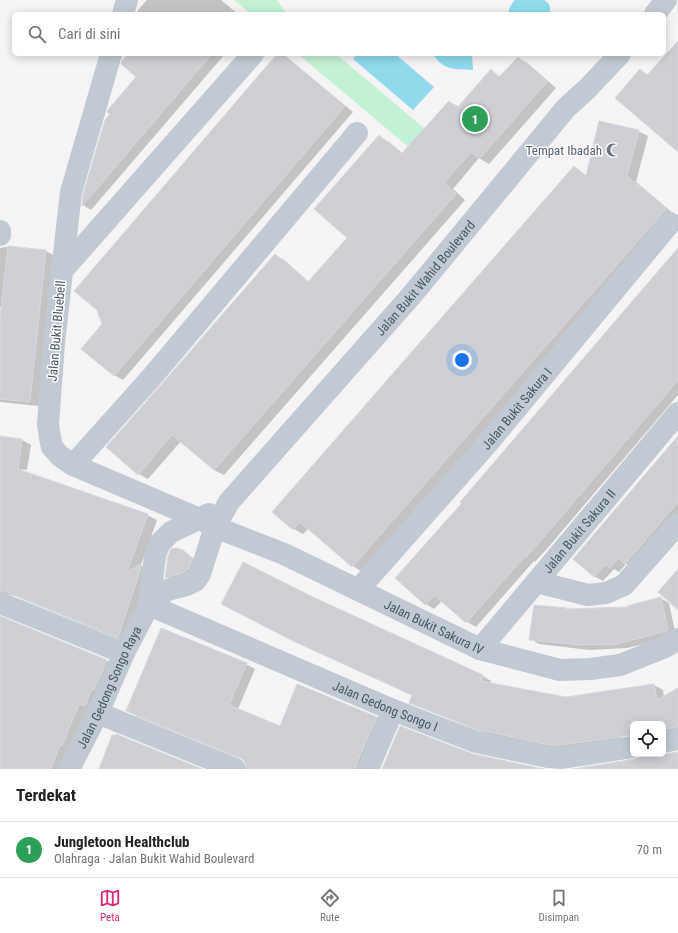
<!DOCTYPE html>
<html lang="id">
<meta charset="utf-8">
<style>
:root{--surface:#fff;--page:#f2f2f2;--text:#222;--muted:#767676;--line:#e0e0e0;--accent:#db2777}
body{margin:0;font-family:"Roboto Condensed",sans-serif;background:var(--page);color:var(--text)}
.controls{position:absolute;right:12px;bottom:12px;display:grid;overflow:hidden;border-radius:6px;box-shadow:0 2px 10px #0003}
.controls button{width:36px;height:36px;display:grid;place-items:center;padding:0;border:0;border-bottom:1px solid var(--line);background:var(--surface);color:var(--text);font:20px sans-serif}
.you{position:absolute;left:462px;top:360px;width:14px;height:14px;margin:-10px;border:3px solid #fff;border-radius:50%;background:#1a73e8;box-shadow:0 0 0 6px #1a73e833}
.badge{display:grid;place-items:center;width:26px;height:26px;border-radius:50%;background:var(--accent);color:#fff;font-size:13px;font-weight:700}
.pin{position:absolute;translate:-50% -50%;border:2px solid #fff;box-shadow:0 1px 4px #0006}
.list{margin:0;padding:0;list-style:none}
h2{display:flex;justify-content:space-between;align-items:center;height:52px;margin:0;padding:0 16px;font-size:17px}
h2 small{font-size:13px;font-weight:400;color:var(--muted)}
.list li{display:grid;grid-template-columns:26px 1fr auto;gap:12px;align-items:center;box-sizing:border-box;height:56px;padding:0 16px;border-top:1px solid var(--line)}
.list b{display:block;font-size:15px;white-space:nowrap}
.list p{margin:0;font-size:13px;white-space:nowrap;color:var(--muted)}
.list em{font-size:13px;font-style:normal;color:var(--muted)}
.icon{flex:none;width:22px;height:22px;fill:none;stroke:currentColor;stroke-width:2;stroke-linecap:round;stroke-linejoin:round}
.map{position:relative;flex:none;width:678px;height:769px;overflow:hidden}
.search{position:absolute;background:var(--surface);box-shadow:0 2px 10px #0003;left:12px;right:12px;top:12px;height:44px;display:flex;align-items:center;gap:10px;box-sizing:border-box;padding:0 14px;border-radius:6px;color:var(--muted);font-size:15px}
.sheet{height:108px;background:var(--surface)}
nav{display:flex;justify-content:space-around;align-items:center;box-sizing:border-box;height:56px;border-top:1px solid var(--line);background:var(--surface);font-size:11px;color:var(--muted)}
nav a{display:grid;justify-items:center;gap:2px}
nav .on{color:var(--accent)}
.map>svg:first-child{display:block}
.green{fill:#c3f1d5}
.water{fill:#90daee}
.shadow{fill:#0003}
.building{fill:#cdcfd5;stroke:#d7d9de}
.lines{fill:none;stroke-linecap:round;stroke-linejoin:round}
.minor{stroke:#c1cad2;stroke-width:22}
.labels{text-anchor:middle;stroke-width:3;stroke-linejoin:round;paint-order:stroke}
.worship-label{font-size:13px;fill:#5b616d;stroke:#fff;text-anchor:end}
.street-label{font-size:13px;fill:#4a5661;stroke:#fff}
</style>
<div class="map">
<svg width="678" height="769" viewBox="0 0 678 769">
<rect width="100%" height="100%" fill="#f5f3f3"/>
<g class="green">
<polygon points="234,0 277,0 284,10 289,14 251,14"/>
<polygon points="298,54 336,54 425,129 431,166"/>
</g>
<g class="water">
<path d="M515,0h29l5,4 2,10h-43c1,-6 3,-10 7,-14z"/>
<polygon points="357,54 395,54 434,87 413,110 353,59"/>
<path d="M433,54h39l1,16c-19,-1 -29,1 -40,-16z"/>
</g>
<g class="shadow">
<polygon points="147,0 221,0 238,14 137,14 138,10"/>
<polygon points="129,54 225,54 91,210 83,205 84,195 137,77"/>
<polygon points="278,54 282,54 288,58 353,112 123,380 114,375 104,324"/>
<polygon points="518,58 527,63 556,88 489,164 479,158 453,189 465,200 224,475 214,470 181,441 148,479 139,474 275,255 284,260 309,282 348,238 379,136 389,142 403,154 450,102 459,107 491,71 501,77"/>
<polygon points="638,131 648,136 636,182 675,215 362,572 353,566 309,528 303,534 294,529 273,511 574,168 587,176"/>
<polygon points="6,247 46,251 55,256 39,406 0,402 0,328 2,307 0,307 0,248"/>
<polygon points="678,249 678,395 551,544 535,562 534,561 476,627 467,622 442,601 434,609 426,604 463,503"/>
<polygon points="0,438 22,440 31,445 27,470 8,468 0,463"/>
<polygon points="678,438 678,517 634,568 626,564 619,572 614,569 603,581 594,576"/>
<polygon points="0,492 147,515 157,520 141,565 150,571 127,642 15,596 0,592"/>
<polygon points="183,551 197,561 200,565 175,582 166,577"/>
<polygon points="660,598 669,603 676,636 627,648 589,650 539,644 530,639 567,609 632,608"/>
<polygon points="0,618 107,661 115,665 93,710 88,708 63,769 0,769"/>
<polygon points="303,645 479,686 483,676 491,681 490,684 566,698 654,685 663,690 664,697 678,689 678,733 663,739 663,724 633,724 622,714 621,742 560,749 489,735 419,707 410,702 413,696"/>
<polygon points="246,664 255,669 238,709 281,727 376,717 385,722 365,769 248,769 244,760 136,716 127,710"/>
</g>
<g class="building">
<polygon points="678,41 678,152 615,98 640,69 647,75"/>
<polygon points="128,54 212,54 82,206 83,194 105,120 110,114 107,112 108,110 136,77 121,64 122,61"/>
<polygon points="277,54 283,54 345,106 114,376 81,349 102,324 97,310 74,291"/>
<polygon points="518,57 547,82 479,159 471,152 444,183 456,194 214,470 172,435 138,475 106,447 160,386 275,254 308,282 329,258 347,238 314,209 379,135 401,154 449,101 457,108 491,69 499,77"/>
<polygon points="599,121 639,130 627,176 666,209 352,567 300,522 293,530 272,512 574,166 586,176"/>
<polygon points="8,246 46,250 30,402 0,399 0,317"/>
<polygon points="678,248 678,380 542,539 526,557 525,556 466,623 434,595 425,605 395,578 462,503 460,502"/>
<polygon points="0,436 22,439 18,469 148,514 127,572 141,564 141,568 118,637 5,591 0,591"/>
<polygon points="678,436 678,502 625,564 618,558 610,568 605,564 594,577 573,559"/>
<polygon points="177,548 183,550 189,555 192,559 189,568 183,573 165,578 168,556 171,549"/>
<polygon points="243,562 315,598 483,675 480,681 566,697 654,684 657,700 678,688 678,727 663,729 663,724 633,724 633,735 561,745 550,745 480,730 409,703 412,695 293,641 221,604"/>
<polygon points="678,569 678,610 658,592"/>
<polygon points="661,597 668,630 667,631 617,644 580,645 529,640 534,605 567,608 566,609 629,607 627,606"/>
<polygon points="0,616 107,660 94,690 92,689 85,706 79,704 62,746 60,745 51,769 0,769"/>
<polygon points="161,628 247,663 229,705 280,726 297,684 377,717 356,764 356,769 247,769 245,762 240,757 126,711"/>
<polygon points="400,726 473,754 544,769 382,769"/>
<polygon points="116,734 202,769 99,769 112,735 115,736"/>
<polygon points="678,752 678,769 573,769 635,759 640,757 643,754 665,754"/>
</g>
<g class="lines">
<g class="minor">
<polyline points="123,14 127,0"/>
<polyline points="655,14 666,0"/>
<path id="s1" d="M111,54l-40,138 -17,151 -6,81 2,14 2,9 8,9 13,9 127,54 15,8 69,27 196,95 80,21 30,-1 30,-4 45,-18 13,-8"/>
<polyline points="0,231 0,235"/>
<polyline points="61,272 253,54"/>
<polyline points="73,465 151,378 357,133"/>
<polyline points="537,582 588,595 606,593 624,585 678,524"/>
<path id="s2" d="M358,590l129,-146 183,-221"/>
<polyline points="0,603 124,653"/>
<path id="s3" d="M149,605l244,105 83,32 72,15 14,1 71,-11"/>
<polyline points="149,605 154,564 156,552 160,543 171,532 209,514"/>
<path id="s4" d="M480,649l198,-236"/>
<polyline points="98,713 235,769"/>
<polyline points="663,742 678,739"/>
<path id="s5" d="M69,769l29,-56 26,-60 25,-48 18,-15 20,-5 8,-4 5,-7 15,-47 14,-25 182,-206 155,-188 21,-19 33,-35"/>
<polyline points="368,769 393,710"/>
</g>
</g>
<defs>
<g id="mosque-bare" transform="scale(1.08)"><path d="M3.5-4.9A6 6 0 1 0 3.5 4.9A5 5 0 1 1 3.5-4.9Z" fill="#6b7280" stroke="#fff" stroke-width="2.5" paint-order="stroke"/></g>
</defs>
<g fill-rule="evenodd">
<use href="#mosque-bare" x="613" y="150"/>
</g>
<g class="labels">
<g class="worship-label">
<text x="602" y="155">Tempat Ibadah</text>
</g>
<g class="street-label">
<text dy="5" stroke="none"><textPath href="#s5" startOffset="620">Jalan Bukit Wahid Boulevard</textPath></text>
<text transform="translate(56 331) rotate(-85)" y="5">Jalan Bukit Bluebell</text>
<text dy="5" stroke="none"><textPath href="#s2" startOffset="241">Jalan Bukit Sakura I</textPath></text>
<text dy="5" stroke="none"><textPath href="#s4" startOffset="154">Jalan Bukit Sakura II</textPath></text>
<text dy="5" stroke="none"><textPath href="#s1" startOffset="824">Jalan Bukit Sakura IV</textPath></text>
<text dy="5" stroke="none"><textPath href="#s5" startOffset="91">Jalan Gedong Songo Raya</textPath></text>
<text dy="5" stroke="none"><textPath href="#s3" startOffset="257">Jalan Gedong Songo I</textPath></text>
</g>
</g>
</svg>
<div class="controls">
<button><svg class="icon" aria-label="locate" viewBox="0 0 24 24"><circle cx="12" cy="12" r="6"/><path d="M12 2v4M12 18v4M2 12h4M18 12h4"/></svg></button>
</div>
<div class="you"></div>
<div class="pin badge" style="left:475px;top:119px;background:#2e9e5b">1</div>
<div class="search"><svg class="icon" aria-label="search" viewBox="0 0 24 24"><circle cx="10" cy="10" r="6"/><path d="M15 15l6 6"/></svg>Cari di sini</div>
</div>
<section class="sheet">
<h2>Terdekat<small></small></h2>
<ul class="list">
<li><span class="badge" style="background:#2e9e5b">1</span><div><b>Jungletoon Healthclub</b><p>Olahraga · Jalan Bukit Wahid Boulevard</p></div><em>70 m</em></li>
</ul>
</section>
<nav>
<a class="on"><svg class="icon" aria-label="map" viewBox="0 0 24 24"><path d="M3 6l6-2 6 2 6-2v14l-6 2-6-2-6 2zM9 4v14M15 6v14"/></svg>Peta</a>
<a><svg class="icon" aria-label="directions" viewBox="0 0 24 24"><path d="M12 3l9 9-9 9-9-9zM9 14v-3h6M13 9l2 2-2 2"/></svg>Rute</a>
<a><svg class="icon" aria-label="saved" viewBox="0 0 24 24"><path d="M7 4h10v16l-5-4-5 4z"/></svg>Disimpan</a>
</nav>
